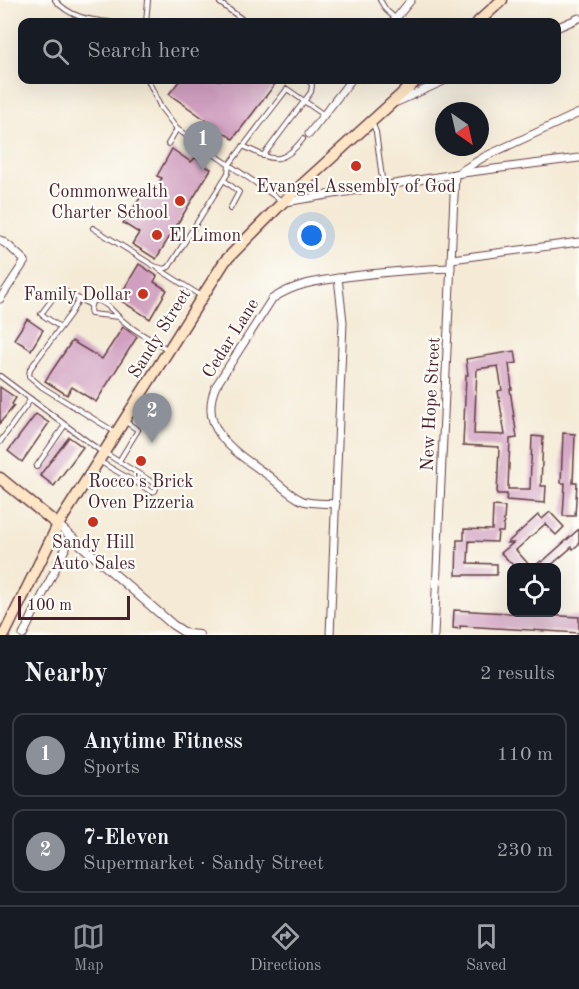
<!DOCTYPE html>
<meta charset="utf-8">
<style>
:root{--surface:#171b24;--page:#242831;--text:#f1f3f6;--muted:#9ea1a6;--line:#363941;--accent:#8c9099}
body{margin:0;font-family:"Old Standard TT",serif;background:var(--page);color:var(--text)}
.controls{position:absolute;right:18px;bottom:18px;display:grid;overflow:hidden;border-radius:12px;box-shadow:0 6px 24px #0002}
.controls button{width:54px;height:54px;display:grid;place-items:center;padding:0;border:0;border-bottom:2px solid var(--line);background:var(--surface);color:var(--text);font:30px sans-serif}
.compass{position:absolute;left:435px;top:102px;width:54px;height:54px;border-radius:50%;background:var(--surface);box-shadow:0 6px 24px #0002;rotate:146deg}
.scale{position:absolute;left:18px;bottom:15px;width:112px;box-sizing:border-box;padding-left:6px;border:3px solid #4a1f2b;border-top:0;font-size:16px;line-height:21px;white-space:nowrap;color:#4a1f2b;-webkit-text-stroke:4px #fdfcf7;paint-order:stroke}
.you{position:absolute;left:312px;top:236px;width:21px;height:21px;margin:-15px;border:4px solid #fff;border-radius:50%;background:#1a73e8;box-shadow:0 0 0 9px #1a73e833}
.badge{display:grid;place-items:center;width:39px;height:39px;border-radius:50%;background:var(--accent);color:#fff;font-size:20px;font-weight:700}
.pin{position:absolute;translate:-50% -50px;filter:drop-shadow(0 2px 3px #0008)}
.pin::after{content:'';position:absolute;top:32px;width:21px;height:18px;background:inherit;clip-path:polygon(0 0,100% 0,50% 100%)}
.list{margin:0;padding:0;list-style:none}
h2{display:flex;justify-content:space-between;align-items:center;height:78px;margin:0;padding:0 24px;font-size:26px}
h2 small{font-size:20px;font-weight:400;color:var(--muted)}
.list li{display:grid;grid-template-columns:39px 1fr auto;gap:18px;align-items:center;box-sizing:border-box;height:84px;margin:0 12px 12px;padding:0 12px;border:2px solid var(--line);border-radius:12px}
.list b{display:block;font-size:22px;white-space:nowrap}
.list p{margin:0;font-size:20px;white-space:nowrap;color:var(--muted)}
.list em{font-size:20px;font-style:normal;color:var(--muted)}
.icon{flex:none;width:33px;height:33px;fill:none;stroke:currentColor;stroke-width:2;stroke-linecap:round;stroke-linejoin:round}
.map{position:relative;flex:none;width:579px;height:635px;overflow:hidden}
.search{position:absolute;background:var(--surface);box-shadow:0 6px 24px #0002;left:18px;right:18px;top:18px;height:66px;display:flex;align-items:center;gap:15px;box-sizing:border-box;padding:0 21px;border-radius:12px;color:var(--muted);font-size:22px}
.sheet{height:270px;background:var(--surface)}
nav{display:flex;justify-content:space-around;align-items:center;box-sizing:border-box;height:84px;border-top:2px solid var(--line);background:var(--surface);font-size:16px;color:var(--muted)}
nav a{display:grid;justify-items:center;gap:3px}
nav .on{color:var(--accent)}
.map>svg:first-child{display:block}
.building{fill:#d09fc0;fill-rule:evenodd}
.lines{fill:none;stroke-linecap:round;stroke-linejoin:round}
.service-casing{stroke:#643d44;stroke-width:6}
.minor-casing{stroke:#643d44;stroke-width:9}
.tertiary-casing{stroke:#643d44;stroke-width:10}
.secondary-casing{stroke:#643d44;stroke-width:13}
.service{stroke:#fff;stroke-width:4}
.minor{stroke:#fff;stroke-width:7}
.tertiary{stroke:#fff;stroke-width:8}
.secondary{stroke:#fee5c5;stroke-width:10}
.poi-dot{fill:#c8321e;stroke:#fdfcf7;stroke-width:2}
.labels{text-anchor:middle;stroke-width:4.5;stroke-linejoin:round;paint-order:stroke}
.poi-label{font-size:18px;fill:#4a1f2b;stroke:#fdfcf7}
.street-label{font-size:18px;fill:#4a1f2b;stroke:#fdfcf7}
</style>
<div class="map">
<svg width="579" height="635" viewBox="0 0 579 635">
<rect width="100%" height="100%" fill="#fdfcf7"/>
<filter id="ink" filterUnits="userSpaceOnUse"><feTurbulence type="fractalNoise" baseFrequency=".0167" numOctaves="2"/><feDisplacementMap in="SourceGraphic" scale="12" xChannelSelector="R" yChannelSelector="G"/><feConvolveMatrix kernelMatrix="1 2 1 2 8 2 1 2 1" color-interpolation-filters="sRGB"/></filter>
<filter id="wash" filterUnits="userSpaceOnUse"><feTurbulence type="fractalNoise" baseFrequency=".008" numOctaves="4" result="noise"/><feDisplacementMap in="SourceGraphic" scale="24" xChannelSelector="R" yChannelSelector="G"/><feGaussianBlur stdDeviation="1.35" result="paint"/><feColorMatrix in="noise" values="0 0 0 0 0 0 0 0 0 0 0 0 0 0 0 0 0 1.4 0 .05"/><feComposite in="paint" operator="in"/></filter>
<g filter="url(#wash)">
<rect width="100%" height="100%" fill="#f4ead5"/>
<g id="blocks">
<g class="building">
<polygon points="180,80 271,80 276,83 233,139 169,94"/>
<polygon points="172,149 191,162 196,157 204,162 203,165 211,169 156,259 132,244 139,233 123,223 142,195 148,199 162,178 157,176"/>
<polygon points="139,264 157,276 154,282 167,290 150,319 118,299"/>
<polygon points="27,319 43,330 31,350 14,339"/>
<polygon points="123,327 137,337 96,402 72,387 67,395 45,381 72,341 102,359"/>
<path d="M515,351l2,12 -8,1 3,25h-2l7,49 -7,1 -2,50h22l2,-53 11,1 -2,49h5l-1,17 -39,-3 1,-6h-10l2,-47 -36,-2 3,-70h2l-2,-16zM498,366l4,24 -4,1 7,44 -31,-1 3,-65z"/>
<polygon points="0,387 16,398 12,404 14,406 0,423"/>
<polygon points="36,414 49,423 22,462 8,451"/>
<polygon points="563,433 575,434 573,483 577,483 575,516 563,516 565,483 561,483"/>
<polygon points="69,437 83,447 54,486 40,475"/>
<polygon points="493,506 505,507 503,532 498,532 497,542 469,541 468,563 497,564 497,575 456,575 457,540 464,540 464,529 492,530"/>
<polygon points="550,512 564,527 556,535 545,524 516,550 531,567 515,567 501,553 513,543 507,543 538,515 542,519"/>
<polygon points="579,529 579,544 573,549 572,547 549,567 533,567 541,561 542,562"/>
<polygon points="454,610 579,617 579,633 479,627 460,626 460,629 453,628"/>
</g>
</g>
</g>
<g filter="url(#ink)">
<use href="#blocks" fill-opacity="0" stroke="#643d44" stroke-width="1.5"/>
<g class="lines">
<g class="service-casing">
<g id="service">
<path d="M55,0c15,17 33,20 54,22"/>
<polyline points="380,0 386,10 396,19"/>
<polyline points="220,3 246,22"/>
<polyline points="146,22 148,0"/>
<polyline points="148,80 161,108 177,129 282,201"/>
<polyline points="372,122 376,132 383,186"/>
<polyline points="168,144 177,129"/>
<path d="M243,146c29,14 38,21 60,-7"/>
<polyline points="263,156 311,92 312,85 308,80"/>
<polyline points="224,180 239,192 230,209"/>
<polyline points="93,228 154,266 164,269 169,267 228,173 229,165 287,89 324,115"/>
<polyline points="159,269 201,296"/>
<polyline points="79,299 71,313 30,369 29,376 42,387 115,432"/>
<path d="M119,317l-28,-3 -1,-5 2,-7 4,-2c13,4 17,12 26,20 13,12 31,20 45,29"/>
<polyline points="60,327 41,314 60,289 91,305"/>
<polyline points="0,376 103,453"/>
<polyline points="0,442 31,399"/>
<polyline points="99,461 152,492 155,491 157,485 105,453"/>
<polyline points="119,461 138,430 126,422"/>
<polyline points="36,467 65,425"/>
</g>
</g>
<g class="minor-casing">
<g id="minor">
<polyline points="393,22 411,0"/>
<polyline points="556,28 579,18"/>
<polyline points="397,102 446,80"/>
<polyline points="309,134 351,80"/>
<polyline points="458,173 484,157 579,113"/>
<polyline points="285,202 455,174 579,158"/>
<polyline points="0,240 9,246 25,261 0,299"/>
<polyline points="452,259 579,242"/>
<path d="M336,504c-10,-1 -23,0 -33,-3 -12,-5 -24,-17 -34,-25 -31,-22 -73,-46 -53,-90l56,-87c25,-17 52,-19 81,-23 33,-4 65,-7 98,-8"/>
<polyline points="23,635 71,537"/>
<polyline points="330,635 343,322 338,278"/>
<polyline points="434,635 455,174"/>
</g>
</g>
<g class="tertiary-casing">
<polyline id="tertiary" points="58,525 173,625 187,634 199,635"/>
</g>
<g class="secondary-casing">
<g id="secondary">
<polyline points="478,22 502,0"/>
<polyline points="0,478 58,525"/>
<polyline points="4,635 58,525 225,261 283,202 417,80"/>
</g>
</g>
<use href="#service" class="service"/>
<use href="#minor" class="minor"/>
<use href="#tertiary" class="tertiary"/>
<use href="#secondary" class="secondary"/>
</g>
</g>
<g class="poi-dot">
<circle cx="356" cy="166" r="6"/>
<circle cx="180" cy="201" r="6"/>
<circle cx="157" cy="235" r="6"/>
<circle cx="143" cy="294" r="6"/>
<circle cx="141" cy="461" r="6"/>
<circle cx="93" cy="522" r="6"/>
</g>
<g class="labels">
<g class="poi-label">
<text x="356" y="192">Evangel Assembly of God</text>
<text x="168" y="197" text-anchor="end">Commonwealth<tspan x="168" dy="21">Charter School</tspan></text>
<text x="169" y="241" text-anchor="start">El Limon</text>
<text x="131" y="300" text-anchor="end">Family Dollar</text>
<text x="141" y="487">Rocco's Brick<tspan x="141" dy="21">Oven Pizzeria</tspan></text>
<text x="93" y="548">Sandy Hill<tspan x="93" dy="21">Auto Sales</tspan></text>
</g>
<g class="street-label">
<text transform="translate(159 333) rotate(-58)" y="6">Sandy Street</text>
<text transform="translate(230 338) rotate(-58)" y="6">Cedar Lane</text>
<text transform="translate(430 404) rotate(-87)" y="6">New Hope Street</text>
</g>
</g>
</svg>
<div class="controls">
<button><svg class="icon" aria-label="locate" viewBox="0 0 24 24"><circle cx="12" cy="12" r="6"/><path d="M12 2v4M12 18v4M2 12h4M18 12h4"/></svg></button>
</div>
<svg class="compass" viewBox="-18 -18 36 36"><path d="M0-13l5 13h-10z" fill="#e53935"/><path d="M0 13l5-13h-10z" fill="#9ea1a6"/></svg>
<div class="scale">100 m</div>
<div class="you"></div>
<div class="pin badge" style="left:203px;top:171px">1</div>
<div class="pin badge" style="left:152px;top:443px">2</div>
<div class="search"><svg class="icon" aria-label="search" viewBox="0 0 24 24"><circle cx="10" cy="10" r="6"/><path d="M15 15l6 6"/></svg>Search here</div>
</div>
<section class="sheet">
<h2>Nearby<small>2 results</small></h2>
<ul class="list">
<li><span class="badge">1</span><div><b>Anytime Fitness</b><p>Sports</p></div><em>110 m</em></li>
<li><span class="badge">2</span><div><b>7-Eleven</b><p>Supermarket · Sandy Street</p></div><em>230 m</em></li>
</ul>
</section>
<nav>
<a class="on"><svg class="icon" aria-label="map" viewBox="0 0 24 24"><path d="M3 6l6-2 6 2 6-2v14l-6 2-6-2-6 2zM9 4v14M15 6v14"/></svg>Map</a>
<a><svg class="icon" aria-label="directions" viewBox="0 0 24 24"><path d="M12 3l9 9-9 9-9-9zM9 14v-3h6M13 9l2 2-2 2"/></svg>Directions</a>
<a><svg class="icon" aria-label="saved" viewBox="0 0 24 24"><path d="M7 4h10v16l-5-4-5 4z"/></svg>Saved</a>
</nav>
